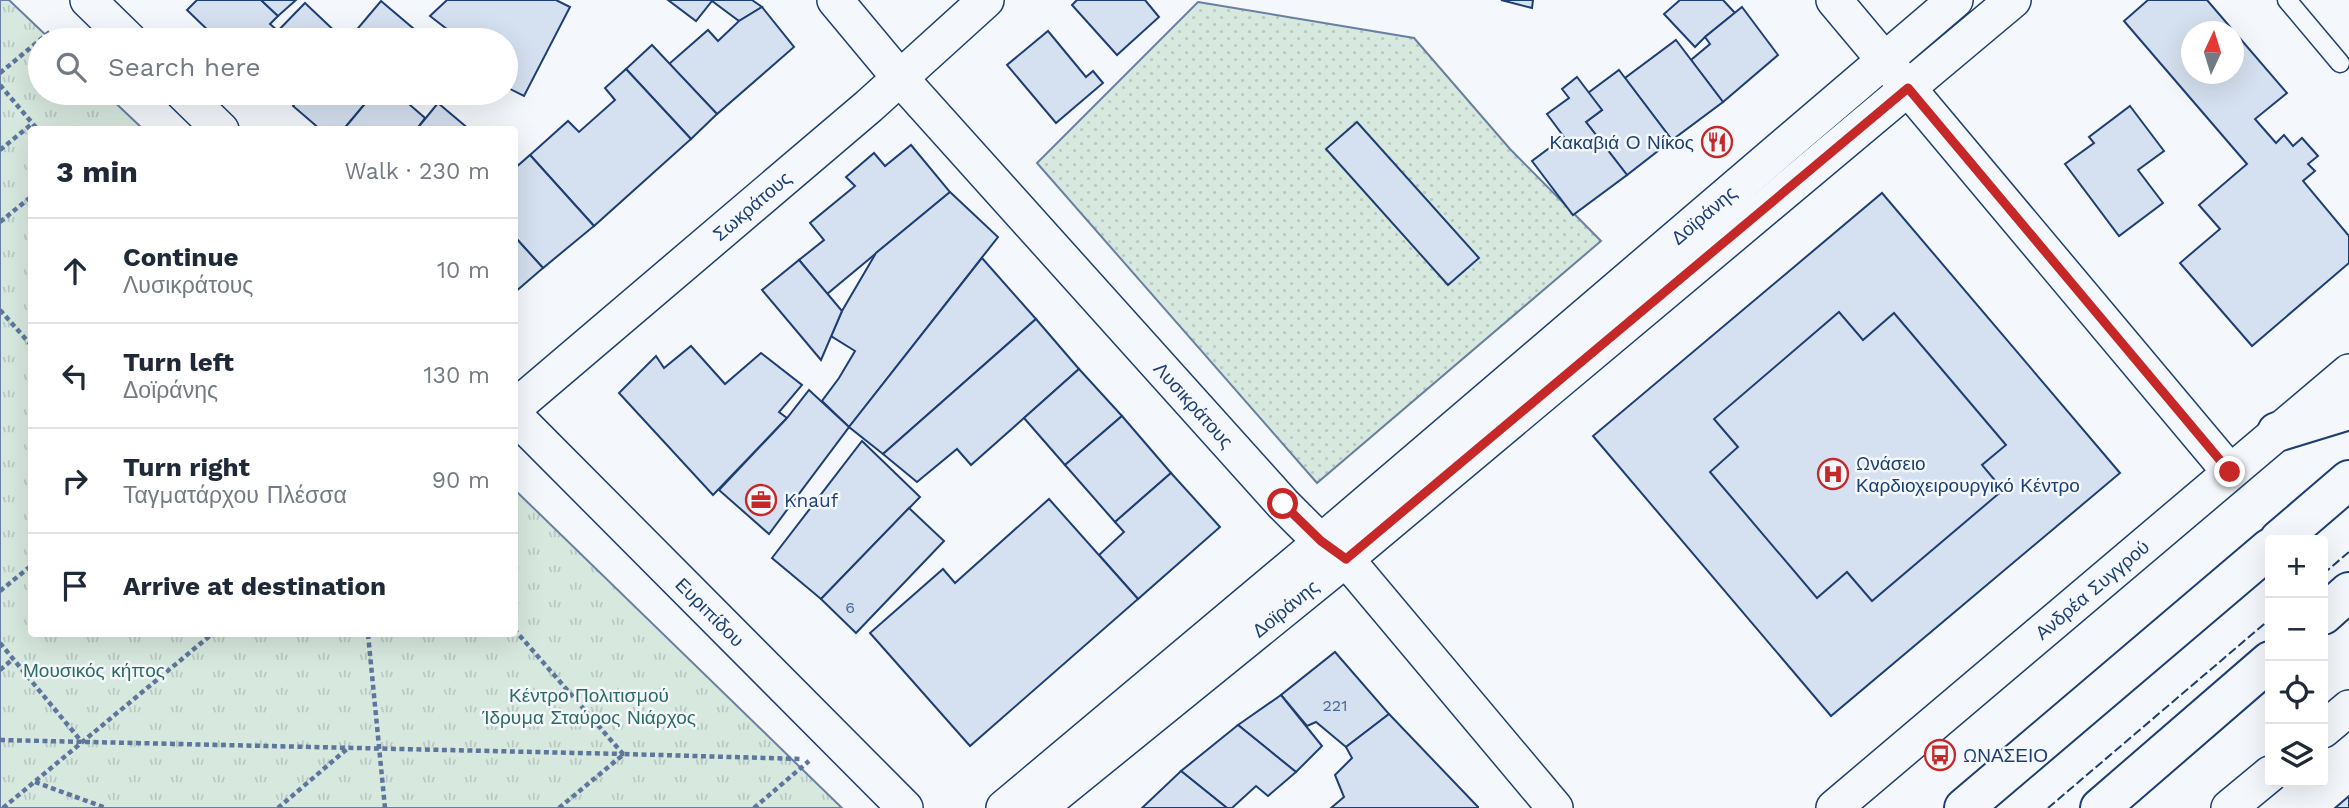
<!DOCTYPE html>
<meta charset="utf-8">
<style>
:root{--surface:#fff;--page:#f6f6f7;--text:#1f2937;--muted:#747a83;--line:#e0e1e3}
body{margin:0;font-family:"Work Sans",sans-serif;background:var(--page);color:var(--text)}
.controls{position:absolute;right:21px;bottom:21px;display:grid;overflow:hidden;border-radius:7px;box-shadow:0 7px 28px #0002}
.controls button{width:63px;height:63px;display:grid;place-items:center;padding:0;border:0;border-bottom:2px solid var(--line);background:var(--surface);color:var(--text);font:35px sans-serif}
.compass{position:absolute;left:2181px;top:21px;width:63px;height:63px;border-radius:50%;background:var(--surface);box-shadow:0 7px 28px #0002;rotate:4deg}
.stop{position:absolute;width:21px;height:21px;margin:-16px;border:5px solid #c62828;border-radius:50%;background:#fff}
.stop.end{background:#c62828;border-color:#fff;box-shadow:0 2px 7px #0008}
.list{margin:0;padding:0;list-style:none}
h2{display:flex;justify-content:space-between;align-items:center;height:91px;margin:0;padding:0 28px;font-size:30px}
h2 small{font-size:23px;font-weight:400;color:var(--muted)}
.list li{display:grid;grid-template-columns:46px 1fr auto;gap:21px;align-items:center;box-sizing:border-box;height:105px;padding:0 28px;border-top:2px solid var(--line)}
.list b{display:block;font-size:26px;white-space:nowrap}
.list p{margin:0;font-size:23px;white-space:nowrap;color:var(--muted)}
.list em{font-size:23px;font-style:normal;color:var(--muted)}
.icon{flex:none;width:38px;height:38px;fill:none;stroke:currentColor;stroke-width:2;stroke-linecap:round;stroke-linejoin:round}
.map{position:relative;flex:none;width:2349px;height:808px;overflow:hidden}
.search{position:absolute;background:var(--surface);box-shadow:0 7px 28px #0002;left:28px;top:28px;width:490px;height:77px;display:flex;align-items:center;gap:18px;box-sizing:border-box;padding:0 24px;border-radius:38px;color:var(--muted);font-size:26px}
.panel{position:absolute;background:var(--surface);box-shadow:0 7px 28px #0002;left:28px;top:126px;width:490px;height:511px;border-radius:7px}
.map>svg:first-child{display:block}
.grass{fill:url(#grass-dots);stroke:#687fa3;stroke-width:2}
.park{fill:url(#park-tufts);stroke:#687fa3;stroke-width:2}
.building{fill:#d5e0f0;stroke:#1d3f73;stroke-width:2;fill-rule:evenodd}
.lines{fill:none;stroke-linecap:round;stroke-linejoin:round}
.lane-casing{stroke:#1d3f73;stroke-width:21}
.street-casing{stroke:#1d3f73;stroke-width:38}
.highway-casing{stroke:#1d3f73;stroke-width:42}
.path{stroke:#5e769c;stroke-width:4.5;stroke-dasharray:5 3.5;stroke-linecap:butt}
.lane{stroke:#f4f7fb;stroke-width:18}
.street{stroke:#f4f7fb;stroke-width:35}
.highway{stroke:#f4f7fb;stroke-width:38}
.fence{stroke:#1d3f73;stroke-width:2;stroke-dasharray:9 3.5;stroke-linecap:butt}
.route{stroke:#c62828;stroke-width:9}
.labels{text-anchor:middle;stroke-width:5;stroke-linejoin:round;paint-order:stroke}
.number-label{font-size:16px;fill:#4b6792}
.poi-label{font-size:19px;fill:#1d3f73;stroke:#f4f7fb;text-anchor:start}
.street-label{font-size:19px;fill:#1d3f73;stroke:#f4f7fb}
.park-label{font-size:19px;fill:#2c6c60;stroke:#f4f7fb}
</style>
<div class="map">
<svg width="2349" height="808" viewBox="0 0 2349 808">
<defs>
<pattern id="grass-dots" width="8" height="8" patternUnits="userSpaceOnUse" patternTransform="scale(1.75)"><rect width="8" height="8" fill="#d7e8df"/><path d="M2 2h.1M6 6h.1" fill="none" stroke="#b8c8c3" stroke-width="1.8" stroke-linecap="round"/></pattern>
<pattern id="park-tufts" width="24" height="20" patternUnits="userSpaceOnUse" patternTransform="scale(1.75)"><rect width="24" height="20" fill="#d7e8df"/><path d="M3 7l-1-3M5 7V3M7 7l1-3M15 17l-1-3M17 17v-4M19 17l1-3" fill="none" stroke="#b8c8c3"/></pattern>
</defs>
<rect width="100%" height="100%" fill="#f4f7fb"/>
<polygon class="grass" points="1198,2 1414,38 1510,149 1601,241 1317,483 1037,163"/>
<polygon class="park" points="0,0 9,0 51,40 40,40 40,93 105,93 143,129 32,130 32,634 514,634 515,490 842,808 0,808"/>
<g class="building">
<polygon points="197,0 261,0 278,16 270,24 278,31 269,40 218,40 187,10"/>
<polygon points="261,0 296,0 278,16"/>
<polygon points="447,0 556,0 570,7 524,96 506,87 506,40 441,40 448,30 430,16"/>
<polygon points="668,0 752,0 762,7 739,21 712,1 696,21"/>
<polygon points="1077,0 1145,0 1159,17 1117,55 1072,5"/>
<polygon points="1501,0 1533,0 1532,8"/>
<polygon points="1680,0 1723,0 1735,13 1705,37 1695,47 1664,14"/>
<path d="M2148,0h59l80,93 -32,26 21,24 8,-8 9,11 9,-8 16,18 -10,8 7,7 -12,10 46,55v27l-97,83 -72,-83 40,-34 -21,-24 48,-41 -123,-143zM2192,32h42v42h-42z"/>
<polygon points="381,1 414,29 406,40 348,40"/>
<polygon points="305,3 342,38 340,40 269,40"/>
<polygon points="762,7 794,47 717,114 669,64 708,30 718,41 739,21"/>
<polygon points="1742,7 1778,55 1723,102 1691,60 1710,44 1705,37"/>
<polygon points="1048,31 1086,77 1093,71 1103,83 1056,123 1007,65"/>
<polygon points="1676,40 1723,102 1672,140 1625,78"/>
<polygon points="652,45 717,114 691,139 626,69"/>
<polygon points="626,69 691,139 594,226 530,155 568,121 579,132 615,100 605,88"/>
<polygon points="1619,70 1672,140 1627,175 1586,122 1602,110 1588,93"/>
<polygon points="1577,77 1602,110 1586,122 1627,175 1573,215 1532,161 1564,137 1547,114 1569,98 1562,89"/>
<polygon points="304,93 374,93 343,130 321,130 293,106"/>
<polygon points="374,93 420,93 410,105 425,118 416,130 343,130"/>
<polygon points="438,103 470,130 416,130"/>
<polygon points="2130,106 2164,151 2138,170 2163,203 2119,236 2065,164 2094,143 2089,137"/>
<polygon points="1357,122 1479,258 1448,285 1326,149"/>
<polygon points="911,145 950,192 827,294 799,260 824,240 810,223 855,186 846,177 874,153 885,166"/>
<polygon points="530,155 594,226 543,268 514,236 514,169"/>
<polygon points="950,192 998,237 849,427 822,401 839,378 855,351 831,336 842,311 876,253"/>
<polygon points="1882,193 2120,473 1831,716 1593,436"/>
<polygon points="514,236 543,268 514,293"/>
<polygon points="982,258 1036,319 883,454 849,427"/>
<polygon points="799,260 842,311 821,360 762,290"/>
<polygon points="1839,312 1863,340 1894,313 2006,445 1982,465 2003,490 1872,601 1847,572 1817,598 1710,472 1738,447 1714,419"/>
<polygon points="1036,319 1079,369 1024,418 971,465 957,449 917,482 883,454"/>
<polygon points="691,346 725,384 761,353 802,385 779,412 787,418 713,495 619,393 656,356 664,368"/>
<polygon points="1079,369 1122,416 1065,465 1024,418"/>
<polygon points="809,390 849,427 769,534 719,490 787,418"/>
<polygon points="1122,416 1171,473 1115,522 1065,465"/>
<polygon points="862,441 920,497 821,599 772,558"/>
<polygon points="1171,473 1220,527 1138,599 1099,555 1124,532 1115,522"/>
<polygon points="1049,499 1138,599 970,746 870,633 943,569 955,583"/>
<polygon points="909,508 944,541 856,633 821,599"/>
<polygon points="1335,652 1389,714 1346,747 1316,722 1307,726 1281,695"/>
<polygon points="1281,695 1322,746 1296,772 1238,725"/>
<polygon points="1389,714 1478,807 1478,808 1331,808 1344,797 1335,775 1352,758 1346,747"/>
<polygon points="1238,725 1296,772 1268,796 1256,786 1232,808 1227,808 1181,771"/>
<polygon points="1181,771 1227,808 1142,808"/>
<polygon points="2349,796 2349,808 2335,808"/>
</g>
<g class="lines">
<g class="lane-casing">
<polyline id="lane" points="2287,0 2340,63"/>
</g>
<g class="street-casing">
<g id="street">
<polyline points="88,0 129,40"/>
<path id="s1" d="M835,0l65,78 383,426 38,38 25,17 209,249"/>
<polyline points="1834,0 2230,472"/>
<polyline points="183,93 221,130"/>
<path id="s2" d="M514,408l355,-302 117,-106"/>
<path id="s3" d="M514,415l391,393"/>
<polyline points="2323,730 2349,708"/>
<path id="s4" d="M1004,808l317,-266 634,-542"/>
<path id="s5" d="M1039,808l307,-249 667,-559"/>
<path id="s6" d="M1834,808l515,-436"/>
<polyline points="2229,808 2270,774"/>
</g>
</g>
<g class="highway-casing">
<g id="highway">
<polyline points="2277,432 2349,410"/>
<polyline points="2279,540 2349,480"/>
<polyline points="2323,615 2349,592"/>
<polyline points="1964,808 2270,548"/>
<polyline points="2100,808 2270,661"/>
</g>
</g>
<g class="path">
<polyline points="0,73 52,30"/>
<polyline points="0,85 38,130"/>
<polyline points="0,150 33,123"/>
<polyline points="0,222 32,196"/>
<polyline points="0,310 32,346"/>
<polyline points="0,591 32,565"/>
<polyline points="514,629 623,754"/>
<polyline points="368,634 385,808"/>
<polyline points="0,643 81,741"/>
<polyline points="0,670 13,659"/>
<polyline points="0,740 624,754"/>
<polyline points="35,782 106,808"/>
<polyline points="3,808 212,634"/>
<polyline points="278,808 347,749"/>
<polyline points="559,808 624,754 802,759"/>
<polyline points="754,808 809,761"/>
</g>
<use href="#lane" class="lane"/>
<use href="#street" class="street"/>
<use href="#highway" class="highway"/>
<g class="fence">
<polyline points="2323,574 2349,552"/>
<polyline points="2048,808 2270,619"/>
</g>
</g>
<g class="lines">
<polyline class="route" points="1283,504 1321,541 1346,559 1908,88 2230,472"/>
</g>
<defs>
<g id="restaurant-ring" transform="scale(1.575)"><circle r="9.5" fill="#f4f7fb" stroke="#c62828" stroke-width="1.5"/><path d="M-5-6h1v4h1v-4h1v4h1v-4h1v5L-1.5 .5V6h-2V.5L-5-1ZM5-6V6H3V1.5H1.5Q1.5-4 5-6Z" fill="#c62828"/></g>
<g id="hospital-ring" transform="scale(1.575)"><circle r="9.5" fill="#f4f7fb" stroke="#c62828" stroke-width="1.5"/><path d="M-5-5h3v3.5h4V-5h3V5h-3V1.5h-4V5h-3Z" fill="#c62828"/></g>
<g id="office-ring" transform="scale(1.575)"><circle r="9.5" fill="#f4f7fb" stroke="#c62828" stroke-width="1.5"/><path d="M-6-3h4V-5.5h4V-3h4V5H-6ZM-1-4.5V-3h2v-1.5ZM-6 0V1H6V0Z" fill="#c62828"/></g>
<g id="bus-ring" transform="scale(1.575)"><circle r="9.5" fill="#f4f7fb" stroke="#c62828" stroke-width="1.5"/><path d="M-5-6H5V4H4V6H2V4H-2V6H-4V4H-5ZM-3.5-4V0h7V-4ZM-3.5 1.2v1.5H-2V1.2ZM2 1.2v1.5H3.5V1.2Z" fill="#c62828"/></g>
</defs>
<g fill-rule="evenodd">
<use href="#restaurant-ring" x="1717" y="142"/>
<use href="#hospital-ring" x="1833" y="474"/>
<use href="#office-ring" x="761" y="500"/>
<use href="#bus-ring" x="1940" y="755"/>
</g>
<g class="labels">
<g class="number-label">
<text x="850" y="613">6</text>
<text x="1335" y="711">221</text>
</g>
<g class="poi-label">
<text x="1694" y="149" text-anchor="end">Κακαβιά Ο Νίκος</text>
<text x="1856" y="470">Ωνάσειο<tspan x="1856" dy="22">Καρδιοχειρουργικό Κέντρο</tspan></text>
<text x="784" y="507">Knauf</text>
<text x="1963" y="762">ΩΝΑΣΕΙΟ</text>
</g>
<g class="street-label">
<text dy="7" stroke="none"><textPath href="#s2" startOffset="312">Σωκράτους</textPath></text>
<text dy="7" stroke="none"><textPath href="#s4" startOffset="917">Δοϊράνης</textPath></text>
<text dy="7" stroke="none"><textPath href="#s1" startOffset="541">Λυσικράτους</textPath></text>
<text dy="7" stroke="none"><textPath href="#s6" startOffset="338">Ανδρέα Συγγρού</textPath></text>
<text dy="7" stroke="none"><textPath href="#s5" startOffset="317">Δοϊράνης</textPath></text>
<text dy="7" stroke="none"><textPath href="#s3" startOffset="278">Ευριπίδου</textPath></text>
</g>
<g class="park-label">
<text x="94" y="677">Μουσικός κήπος</text>
<text x="589" y="702">Κέντρο Πολιτισμού<tspan x="589" dy="22">Ίδρυμα Σταύρος Νιάρχος</tspan></text>
</g>
</g>
</svg>
<div class="controls">
<button>+</button>
<button>−</button>
<button><svg class="icon" aria-label="locate" viewBox="0 0 24 24"><circle cx="12" cy="12" r="6"/><path d="M12 2v4M12 18v4M2 12h4M18 12h4"/></svg></button>
<button><svg class="icon" aria-label="layers" viewBox="0 0 24 24"><path d="M12 4l9 5-9 5-9-5zM3 14l9 5 9-5"/></svg></button>
</div>
<svg class="compass" viewBox="-18 -18 36 36"><path d="M0-13l5 13h-10z" fill="#e53935"/><path d="M0 13l5-13h-10z" fill="#747a83"/></svg>
<div class="stop" style="left:1283px;top:504px"></div>
<div class="stop end" style="left:2230px;top:472px"></div>
<div class="search"><svg class="icon" aria-label="search" viewBox="0 0 24 24"><circle cx="10" cy="10" r="6"/><path d="M15 15l6 6"/></svg>Search here</div>
<section class="panel">
<h2>3 min<small>Walk · 230 m</small></h2>
<ul class="list">
<li><svg class="icon" aria-label="ahead" viewBox="0 0 24 24"><path d="M12 20V5M6 11l6-6 6 6"/></svg><div><b>Continue</b><p>Λυσικράτους</p></div><em>10 m</em></li>
<li><svg class="icon" aria-label="left" viewBox="0 0 24 24"><path d="M17 20v-9H6M10 6l-5 5 5 5"/></svg><div><b>Turn left</b><p>Δοϊράνης</p></div><em>130 m</em></li>
<li><svg class="icon" aria-label="right" viewBox="0 0 24 24"><path d="M7 20v-9h11M14 6l5 5-5 5"/></svg><div><b>Turn right</b><p>Ταγματάρχου Πλέσσα</p></div><em>90 m</em></li>
<li><svg class="icon" aria-label="arrive" viewBox="0 0 24 24"><path d="M6 21V4h12l-3 4 3 4H6"/></svg><div><b>Arrive at destination</b></div></li>
</ul>
</section>
</div>
